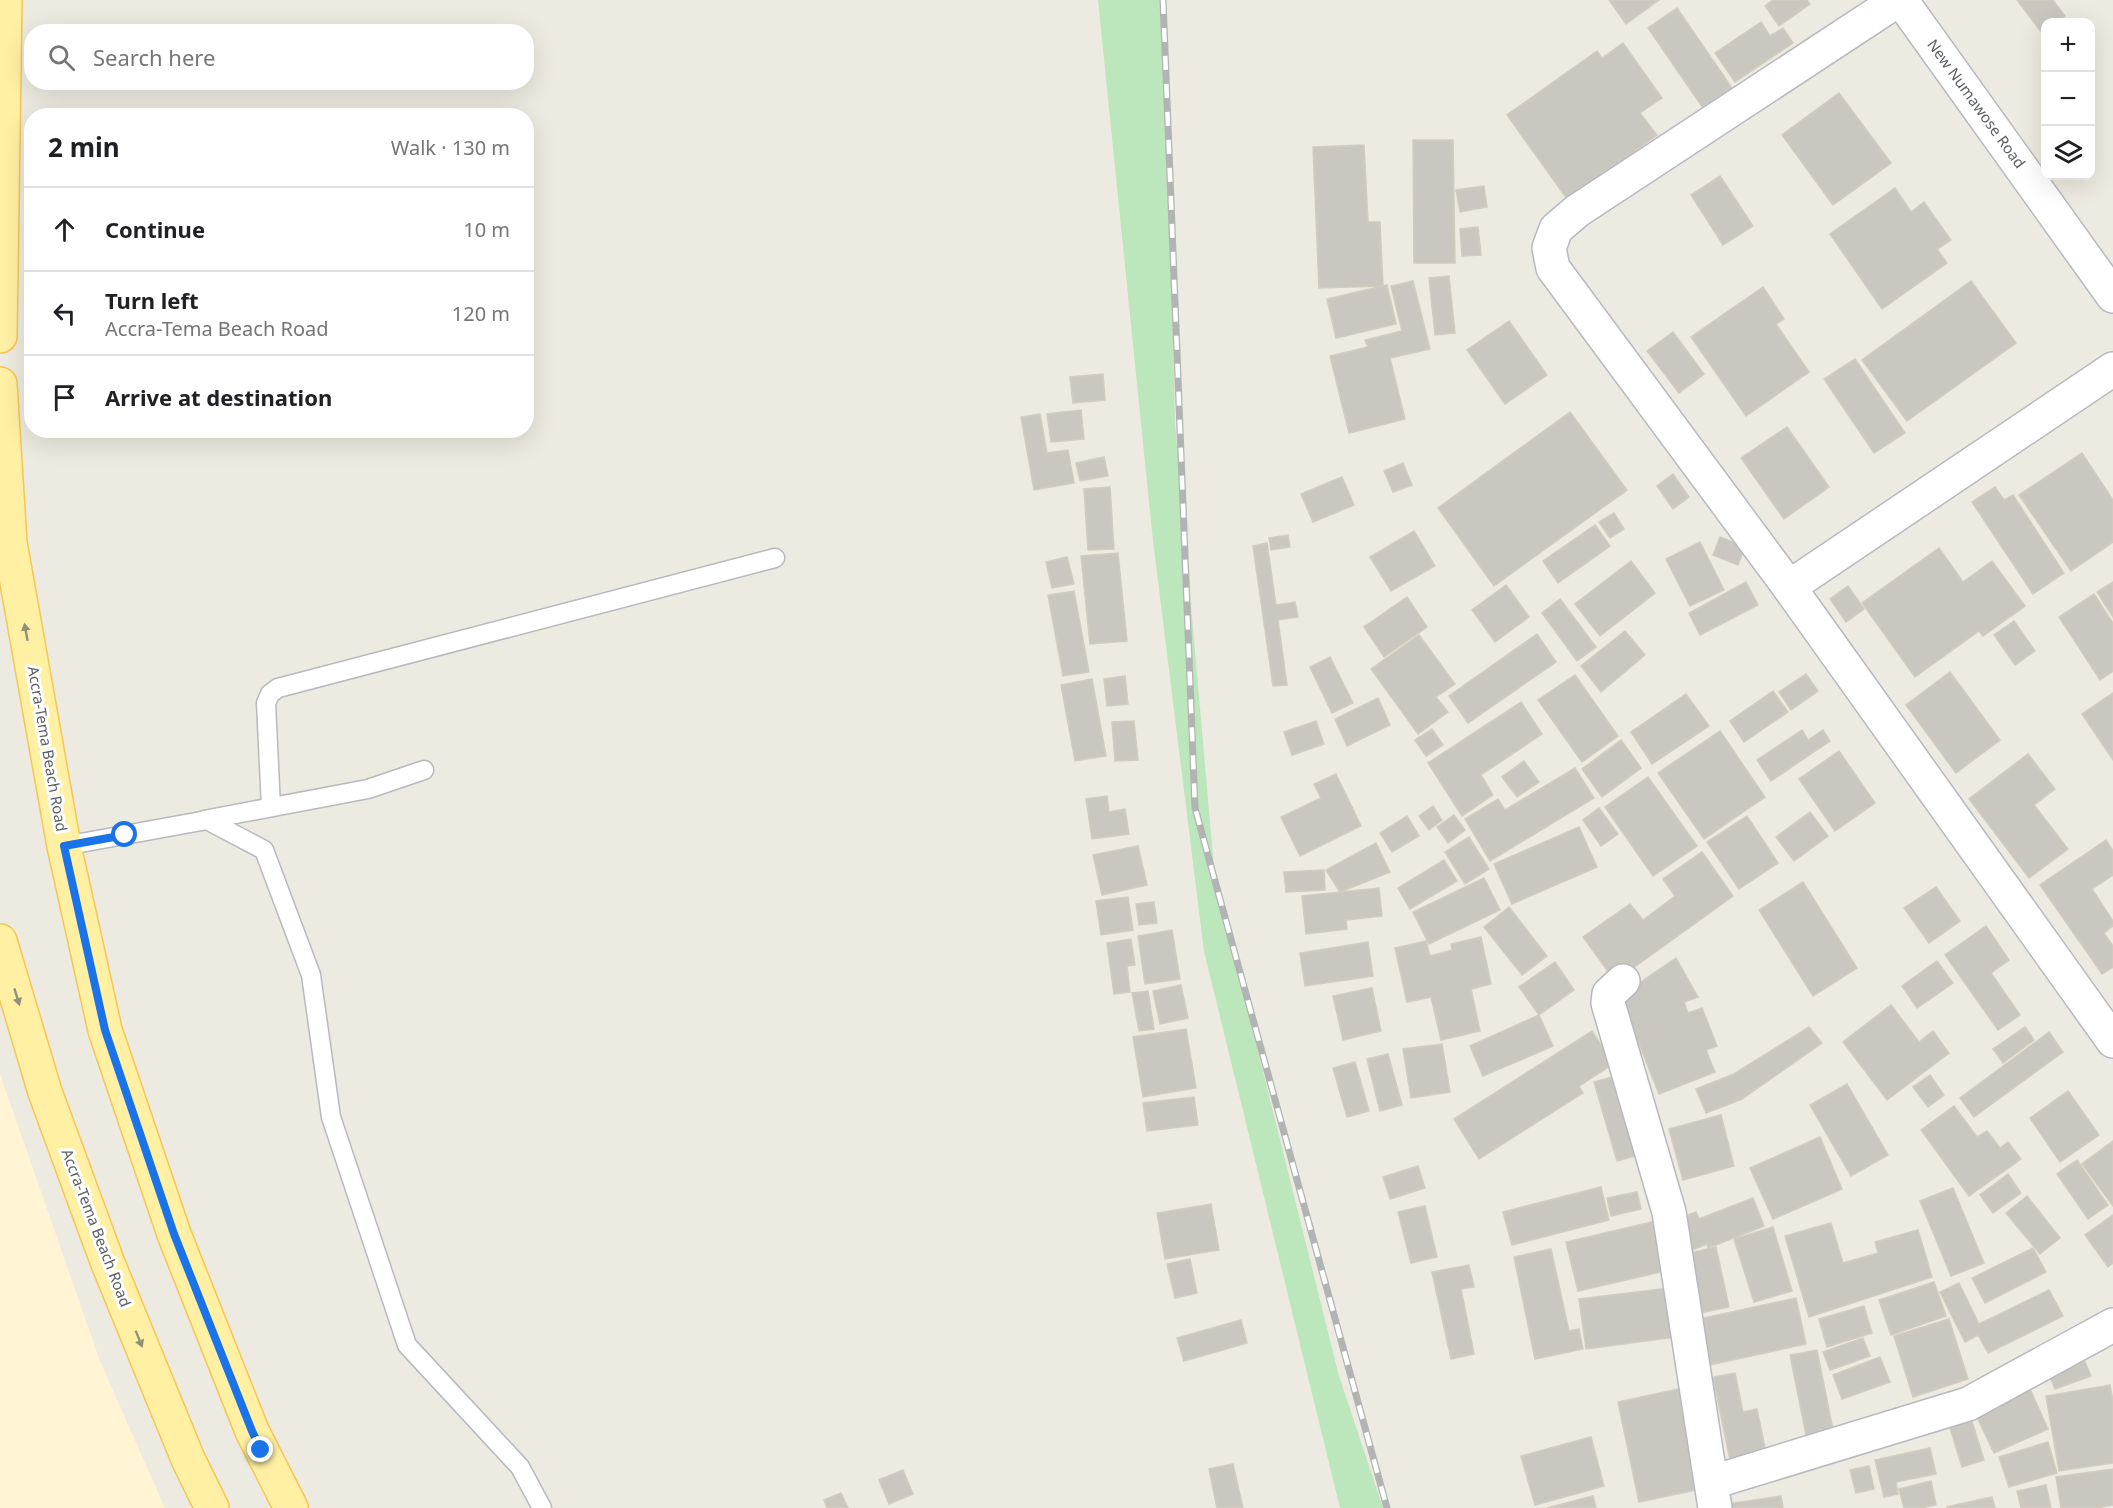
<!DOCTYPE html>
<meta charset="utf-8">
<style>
:root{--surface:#fff;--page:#f2f2f2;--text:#202124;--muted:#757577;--line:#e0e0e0}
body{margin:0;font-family:"Noto Sans",sans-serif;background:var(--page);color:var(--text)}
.controls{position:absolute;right:18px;top:18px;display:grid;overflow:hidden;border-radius:12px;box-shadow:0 6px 24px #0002}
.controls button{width:54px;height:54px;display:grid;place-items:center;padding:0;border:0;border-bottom:2px solid var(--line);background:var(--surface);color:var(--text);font:30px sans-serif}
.stop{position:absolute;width:18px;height:18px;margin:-14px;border:4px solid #1a73e8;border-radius:50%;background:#fff}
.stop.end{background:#1a73e8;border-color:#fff;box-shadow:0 2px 6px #0008}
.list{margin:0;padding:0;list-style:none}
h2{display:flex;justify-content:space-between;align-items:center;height:78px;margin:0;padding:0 24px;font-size:26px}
h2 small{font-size:20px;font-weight:400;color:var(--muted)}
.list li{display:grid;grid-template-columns:39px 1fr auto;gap:18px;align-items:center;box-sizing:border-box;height:84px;padding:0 24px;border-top:2px solid var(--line)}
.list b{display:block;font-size:22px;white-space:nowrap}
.list p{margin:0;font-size:20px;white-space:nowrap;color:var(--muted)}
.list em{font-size:20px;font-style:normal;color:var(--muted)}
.icon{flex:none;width:33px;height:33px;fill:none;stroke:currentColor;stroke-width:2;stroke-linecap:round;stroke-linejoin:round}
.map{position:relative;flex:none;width:2113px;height:1508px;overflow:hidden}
.search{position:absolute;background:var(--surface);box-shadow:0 6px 24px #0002;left:24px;top:24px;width:510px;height:66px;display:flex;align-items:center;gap:15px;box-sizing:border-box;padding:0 21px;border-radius:24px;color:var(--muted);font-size:22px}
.panel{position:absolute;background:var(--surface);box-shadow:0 6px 24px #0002;left:24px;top:108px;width:510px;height:330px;border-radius:24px}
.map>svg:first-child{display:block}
.commercial{fill:#fff4d4}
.green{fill:#bce6bc}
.building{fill:#cac7c0;stroke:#d2ccbf;stroke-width:1.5}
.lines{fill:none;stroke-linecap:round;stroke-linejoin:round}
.lane-casing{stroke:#b6b9be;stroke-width:21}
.street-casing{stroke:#b6b9be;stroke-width:36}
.primary-casing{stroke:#f5c651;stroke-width:36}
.lane{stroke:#fff;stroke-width:18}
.street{stroke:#fff;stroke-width:33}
.primary{stroke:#fff0a3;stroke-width:33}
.rail-casing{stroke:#b2b3b3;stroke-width:7}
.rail{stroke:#fff;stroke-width:4.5;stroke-dasharray:14;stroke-linecap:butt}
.oneway{fill:#939079}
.route{stroke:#1a73e8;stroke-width:8}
.labels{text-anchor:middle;stroke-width:6;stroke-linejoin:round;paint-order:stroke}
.street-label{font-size:15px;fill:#595d62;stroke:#fff}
</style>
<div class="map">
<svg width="2113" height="1508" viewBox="0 0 2113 1508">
<rect width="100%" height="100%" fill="#edeae1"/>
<polygon class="commercial" points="0,1074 100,1361 165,1508 0,1508"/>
<polygon class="green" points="1098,0 1165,0 1175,423 1215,879 1339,1376 1383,1508 1340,1508 1204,951 1153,541"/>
<g class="building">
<polygon points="1609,0 1659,0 1626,24"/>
<polygon points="1773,0 1807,0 1810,4 1779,26 1765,6"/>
<polygon points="2017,0 2053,0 2065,16 2056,22 2046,22 2046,31 2042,33"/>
<polygon points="1677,8 1732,88 1703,108 1648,28"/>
<polygon points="1761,22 1770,36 1783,28 1793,43 1735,82 1715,53"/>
<polygon points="1623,43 1662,98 1640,113 1657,135 1567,199 1507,115 1597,51 1602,58"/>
<polygon points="1839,93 1891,163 1833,205 1782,135"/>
<polygon points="1413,140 1453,140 1455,263 1414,263"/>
<polygon points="1364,145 1368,222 1380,222 1383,286 1319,288 1313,147"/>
<polygon points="1720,176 1753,226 1723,245 1691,195"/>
<polygon points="1484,186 1487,207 1460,212 1456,190"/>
<polygon points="1895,188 1911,212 1924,202 1951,240 1937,249 1947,263 1882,309 1830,234"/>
<polygon points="1478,227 1481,255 1462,256 1460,229"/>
<polygon points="1449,276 1455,333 1435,335 1429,278"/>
<polygon points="1413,281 1430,349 1390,358 1405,419 1349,433 1330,356 1368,347 1365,340 1402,331 1391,286"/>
<polygon points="1971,281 2016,343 1907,421 1862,360"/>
<polygon points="1387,285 1396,324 1336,338 1327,299"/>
<polygon points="1763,287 1784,319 1776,324 1809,372 1746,416 1691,337"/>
<polygon points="1509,321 1547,375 1505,404 1467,350"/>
<polygon points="1673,332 1704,374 1679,393 1647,351"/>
<polygon points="1855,359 1905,433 1874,453 1824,379"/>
<polygon points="1103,374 1105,400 1073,403 1070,377"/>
<polygon points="1081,410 1084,439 1051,442 1047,414"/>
<polygon points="1570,412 1627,490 1494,586 1438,508"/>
<polygon points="1040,414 1047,453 1068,450 1074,483 1034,490 1021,417"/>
<polygon points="1787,427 1829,487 1784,519 1741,458"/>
<polygon points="2082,453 2113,500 2113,542 2071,571 2019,495"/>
<polygon points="1104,457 1108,476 1080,481 1076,463"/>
<polygon points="1403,463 1412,485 1393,492 1384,471"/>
<polygon points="1673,474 1689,497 1673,509 1657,486"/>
<polygon points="1342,477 1354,505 1313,522 1301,494"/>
<polygon points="1110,487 1114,549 1088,550 1084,489"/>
<polygon points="1995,487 2004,500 2013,495 2064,573 2033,594 1972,502"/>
<polygon points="1614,513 1624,529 1610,538 1599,522"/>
<polygon points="1595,525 1610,546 1558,583 1543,561"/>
<polygon points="1414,531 1435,566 1391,591 1370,557"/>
<polygon points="1288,535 1290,547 1271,550 1269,538"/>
<polygon points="1720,537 1745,547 1738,565 1713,555"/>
<polygon points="1700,542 1724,590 1690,606 1666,559"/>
<polygon points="1267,543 1276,605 1295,602 1298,617 1278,620 1287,685 1273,686 1253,546"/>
<polygon points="1939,548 1963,582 1992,561 2025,606 1983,636 1979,631 1915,677 1862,603"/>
<polygon points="1118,553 1127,641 1090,644 1081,556"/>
<polygon points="1067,557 1074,584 1052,588 1046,562"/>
<polygon points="1631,561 1655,593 1600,636 1575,604"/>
<polygon points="1746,582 1758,605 1700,635 1689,613"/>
<polygon points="2113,582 2113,617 2097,592"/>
<polygon points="1506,585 1529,617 1495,642 1472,610"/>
<polygon points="1848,586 1864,609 1846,622 1830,599"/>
<polygon points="1074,591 1089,672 1063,676 1048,595"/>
<polygon points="2094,594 2113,623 2113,671 2100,680 2059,617"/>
<polygon points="1407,597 1427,627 1384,657 1364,627"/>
<polygon points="1560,599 1596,647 1577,661 1542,613"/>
<polygon points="2014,621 2035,651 2015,665 1994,635"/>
<polygon points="1625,631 1645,655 1601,692 1581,666"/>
<polygon points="1537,634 1556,662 1468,723 1449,696"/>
<polygon points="1419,635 1455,684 1436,697 1448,712 1418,734 1371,669"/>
<polygon points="1330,657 1353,703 1332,713 1310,667"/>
<polygon points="1950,672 2000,740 1956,773 1906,705"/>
<polygon points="1806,674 1818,691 1791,710 1779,692"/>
<polygon points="1575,675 1618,736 1582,762 1538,700"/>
<polygon points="1125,676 1128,704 1107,706 1104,679"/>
<polygon points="1092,679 1106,756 1075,761 1061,685"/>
<polygon points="1773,691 1788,712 1744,742 1730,721"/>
<polygon points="2113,693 2113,760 2082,714"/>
<polygon points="1686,694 1709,726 1652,764 1631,732"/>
<polygon points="1378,698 1390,725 1347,746 1335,719"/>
<polygon points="1521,702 1542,734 1481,775 1493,795 1462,816 1428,763"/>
<polygon points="1134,721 1138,760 1115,761 1112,722"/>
<polygon points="1316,721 1324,744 1292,755 1284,732"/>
<polygon points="1432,729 1443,745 1426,756 1415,740"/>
<polygon points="1802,730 1808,740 1823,730 1830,741 1771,781 1757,760"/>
<polygon points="1720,731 1765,797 1704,839 1658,773"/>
<polygon points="1621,740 1641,768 1602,797 1582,769"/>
<polygon points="1839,751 1875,803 1835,831 1799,779"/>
<polygon points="2028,754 2055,789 2034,805 2068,849 2029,878 1969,799"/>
<polygon points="1524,761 1539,782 1517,797 1502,777"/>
<polygon points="1575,768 1594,798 1490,861 1465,819 1498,799 1505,810"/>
<polygon points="1336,774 1361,826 1300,856 1281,817 1321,798 1314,784"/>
<polygon points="1648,777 1697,846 1653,876 1605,807"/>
<polygon points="1107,796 1109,812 1125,809 1129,834 1092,839 1086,799"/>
<polygon points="1433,806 1442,820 1429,830 1419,816"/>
<polygon points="1599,808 1618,834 1601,846 1583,820"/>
<polygon points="1810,812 1828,836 1794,861 1776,837"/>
<polygon points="1454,815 1465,830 1448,843 1437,827"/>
<polygon points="1407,816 1419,836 1392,852 1380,833"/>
<polygon points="1747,816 1778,863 1739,889 1707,842"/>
<polygon points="1579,827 1597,867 1512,904 1494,864"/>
<polygon points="1469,837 1489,869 1465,884 1445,852"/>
<polygon points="2106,840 2113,851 2113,875 2092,889 2113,921 2113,926 2104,933 2113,946 2113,967 2102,974 2040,885"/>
<polygon points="1376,843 1390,872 1340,892 1326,870"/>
<polygon points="1138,846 1147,885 1102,895 1093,855"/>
<polygon points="1702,852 1733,896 1615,981 1583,937 1630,904 1643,920 1675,896 1663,879"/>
<polygon points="1444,860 1457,881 1410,909 1398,888"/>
<polygon points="1324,870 1325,890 1286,892 1284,872"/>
<polygon points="1484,878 1500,910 1429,944 1413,912"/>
<polygon points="1803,882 1857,968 1813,996 1759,910"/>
<polygon points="1936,887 1960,921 1929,943 1904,908"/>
<polygon points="1379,888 1382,916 1346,920 1347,929 1306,934 1302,896"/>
<polygon points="1128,897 1133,930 1101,935 1096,901"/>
<polygon points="1154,902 1157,923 1139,925 1136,904"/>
<polygon points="1509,907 1547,956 1522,975 1484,927"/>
<polygon points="1986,926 2009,960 1991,973 2020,1015 1998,1030 1945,955"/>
<polygon points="1172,930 1180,979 1145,984 1138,936"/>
<polygon points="1481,937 1491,984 1471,989 1480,1031 1441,1040 1431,997 1407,1002 1395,948 1426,941 1430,956 1452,950 1451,944"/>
<polygon points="1131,939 1135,965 1127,966 1130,992 1114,994 1107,943"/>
<polygon points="1368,942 1373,976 1305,986 1300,953"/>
<polygon points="1676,958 1698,997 1684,1002 1688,1013 1702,1008 1717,1046 1706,1050 1715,1072 1659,1094 1620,996"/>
<polygon points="1937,961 1953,983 1917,1008 1902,986"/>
<polygon points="1555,962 1574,990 1539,1015 1519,987"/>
<polygon points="1181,985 1188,1018 1160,1024 1153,991"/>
<polygon points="1372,988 1381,1031 1343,1040 1333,996"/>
<polygon points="1148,991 1154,1029 1139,1031 1132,993"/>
<polygon points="1891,1005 1919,1042 1933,1031 1949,1053 1887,1100 1843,1042"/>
<polygon points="1539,1015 1553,1046 1483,1076 1470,1046"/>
<polygon points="1809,1027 1822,1043 1742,1099 1706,1113 1696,1089 1734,1074"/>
<polygon points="2025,1027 2034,1040 2003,1063 1993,1049"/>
<polygon points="1186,1029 1196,1088 1143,1097 1133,1037"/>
<polygon points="1592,1031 1613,1064 1579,1086 1583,1093 1479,1159 1454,1119"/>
<polygon points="2049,1032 2063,1052 1974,1117 1960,1098"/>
<polygon points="1442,1044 1450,1092 1411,1098 1403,1049"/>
<polygon points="1388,1054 1402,1105 1380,1111 1367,1059"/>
<polygon points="1355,1062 1369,1111 1347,1117 1333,1068"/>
<polygon points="1930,1075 1944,1095 1928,1107 1913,1087"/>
<polygon points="1616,1076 1639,1155 1617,1161 1594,1082"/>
<polygon points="1847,1084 1888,1155 1851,1176 1810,1105"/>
<polygon points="2068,1091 2099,1135 2060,1162 2030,1118"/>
<polygon points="1194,1097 1198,1125 1147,1131 1143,1103"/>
<polygon points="1954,1106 1977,1137 1987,1131 2000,1148 2008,1142 2021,1159 1969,1196 1921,1130"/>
<polygon points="1721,1115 1734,1166 1683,1180 1669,1129"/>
<polygon points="1820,1137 1842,1189 1773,1219 1750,1168"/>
<polygon points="2113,1141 2113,1206 2082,1164"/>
<polygon points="2077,1160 2108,1205 2088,1219 2057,1174"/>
<polygon points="1418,1166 1425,1188 1390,1199 1383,1177"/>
<polygon points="2008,1174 2021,1193 1993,1213 1980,1195"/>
<polygon points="1601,1187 1609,1220 1512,1245 1503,1212"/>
<polygon points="1953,1188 1984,1263 1951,1276 1920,1201"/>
<polygon points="1637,1192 1641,1209 1611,1216 1607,1198"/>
<polygon points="2027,1196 2060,1238 2040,1254 2006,1213"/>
<polygon points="1753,1198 1764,1226 1708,1248 1707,1244 1690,1251 1678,1219 1696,1212 1699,1219"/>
<polygon points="1211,1204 1219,1250 1165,1259 1157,1213"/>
<polygon points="1425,1206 1437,1257 1411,1263 1398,1212"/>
<polygon points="2113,1215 2113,1263 2108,1267 2085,1235"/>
<polygon points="1652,1222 1665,1271 1578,1291 1566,1242"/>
<polygon points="1831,1223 1843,1263 1878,1253 1875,1242 1918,1230 1932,1277 1809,1317 1785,1236"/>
<polygon points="1773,1227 1792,1291 1754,1302 1734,1239"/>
<polygon points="1716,1247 1729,1307 1700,1313 1686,1254"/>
<polygon points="2033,1248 2046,1272 1985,1303 1972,1278"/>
<polygon points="1551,1249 1569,1331 1579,1329 1583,1349 1535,1359 1514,1257"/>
<polygon points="1190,1259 1197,1293 1175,1298 1167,1264"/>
<polygon points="1469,1265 1474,1287 1461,1289 1474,1354 1451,1359 1432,1272"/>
<polygon points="1934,1282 1946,1316 1891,1335 1879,1300"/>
<polygon points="1959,1283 1979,1324 2049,1290 2063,1316 1988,1353 1978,1335 1965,1342 1940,1292"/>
<polygon points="1669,1288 1675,1337 1586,1349 1579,1299"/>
<polygon points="1796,1298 1806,1344 1709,1365 1699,1319"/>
<polygon points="1864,1306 1872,1333 1827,1347 1819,1319"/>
<polygon points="1949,1319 1968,1379 1913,1397 1894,1336"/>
<polygon points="1241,1320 1247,1343 1184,1361 1177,1338"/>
<polygon points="1863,1338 1870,1356 1830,1370 1823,1352"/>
<polygon points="1817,1350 1834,1435 1807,1440 1790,1355"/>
<polygon points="1880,1357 1890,1382 1842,1399 1833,1375"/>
<polygon points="2085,1362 2091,1376 2055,1389 2049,1375"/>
<polygon points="1735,1373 1743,1412 1757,1409 1766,1453 1730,1460 1713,1377"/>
<polygon points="2110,1385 2113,1401 2113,1463 2059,1471 2046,1396"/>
<polygon points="1679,1389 1701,1489 1639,1502 1618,1402"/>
<polygon points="2030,1389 2048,1429 1994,1453 1975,1413"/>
<polygon points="1972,1421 1984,1460 1962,1467 1950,1428"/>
<polygon points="1591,1437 1604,1486 1535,1505 1521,1456"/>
<polygon points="2048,1442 2057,1473 2009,1487 1999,1457"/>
<polygon points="1930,1448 1936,1474 1896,1482 1898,1494 1884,1497 1875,1460"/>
<polygon points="1233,1464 1243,1508 1217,1508 1209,1469"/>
<polygon points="1869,1466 1874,1489 1856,1493 1850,1470"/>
<polygon points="2113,1469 2113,1505 2096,1508 2061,1508 2056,1477"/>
<polygon points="903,1470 913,1494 889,1504 879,1480"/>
<polygon points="1931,1481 1936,1505 1920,1508 1904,1508 1899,1489"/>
<polygon points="2046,1485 2051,1508 2021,1508 2017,1491"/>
<polygon points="841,1493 848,1508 827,1508 824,1500"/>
<polygon points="1593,1496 1596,1508 1547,1508"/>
<polygon points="1781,1496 1783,1508 1721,1508 1720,1505"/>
<polygon points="1992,1497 1995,1508 1948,1508 1947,1507"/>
</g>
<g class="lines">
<g class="lane-casing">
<g id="lane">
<polyline points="271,807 266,703 270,694 278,688 775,558"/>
<polyline points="204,820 368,789 424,770"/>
<polyline points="64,846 207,820 264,850 311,975 331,1117 407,1345 520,1467 542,1508"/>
</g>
</g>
<g class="street-casing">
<g id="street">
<polyline points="1901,0 2113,296"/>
<polyline points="2113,369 1789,587 2113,1041"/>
<polyline points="1789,587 1553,268 1549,248 1556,229 1577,211 1898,0"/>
<polyline points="1623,981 1609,994 1608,1003 1669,1212 1715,1508"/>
<polyline points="1713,1482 1968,1404 2113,1325"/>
</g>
</g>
<g class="primary-casing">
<g id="primary">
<polyline points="0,336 5,0"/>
<polyline points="0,384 10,543 64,846 105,1030 174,1234 252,1431 291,1508"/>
<polyline points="0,941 45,1092 107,1261 188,1459 212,1508"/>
</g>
</g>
<use href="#lane" class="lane"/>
<use href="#street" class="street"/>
<use href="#primary" class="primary"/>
<g class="rail-casing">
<polyline id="rail" points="1163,0 1195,808 1387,1508"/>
</g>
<use href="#rail" class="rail"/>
</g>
<defs><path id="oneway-solid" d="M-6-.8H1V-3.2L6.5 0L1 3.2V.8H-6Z" transform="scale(1.5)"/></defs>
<g class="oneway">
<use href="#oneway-solid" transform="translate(26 632) rotate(-100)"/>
<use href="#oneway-solid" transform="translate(17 997) rotate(73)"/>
<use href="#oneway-solid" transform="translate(139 1339) rotate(68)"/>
</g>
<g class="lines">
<polyline class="route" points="125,835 64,846 105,1030 174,1234 252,1431 261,1450"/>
</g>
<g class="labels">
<g class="street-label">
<text transform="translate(1976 104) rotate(54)" y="5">New Numawose Road</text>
<text transform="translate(47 749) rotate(80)" y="5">Accra-Tema Beach Road</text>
<text transform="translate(96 1228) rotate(69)" y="5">Accra-Tema Beach Road</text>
</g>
</g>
</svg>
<div class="controls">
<button>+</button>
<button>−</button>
<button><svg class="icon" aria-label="layers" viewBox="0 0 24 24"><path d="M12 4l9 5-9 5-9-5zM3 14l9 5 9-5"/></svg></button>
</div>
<div class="stop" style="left:125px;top:835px"></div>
<div class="stop end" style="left:261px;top:1450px"></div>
<div class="search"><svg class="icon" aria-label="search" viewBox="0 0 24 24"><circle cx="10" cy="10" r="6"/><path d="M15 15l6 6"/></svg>Search here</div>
<section class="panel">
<h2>2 min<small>Walk · 130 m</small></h2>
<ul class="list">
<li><svg class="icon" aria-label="ahead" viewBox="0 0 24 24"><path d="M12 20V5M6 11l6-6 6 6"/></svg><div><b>Continue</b></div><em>10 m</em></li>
<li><svg class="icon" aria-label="left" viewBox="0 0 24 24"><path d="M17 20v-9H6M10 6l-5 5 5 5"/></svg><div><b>Turn left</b><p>Accra-Tema Beach Road</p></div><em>120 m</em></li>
<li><svg class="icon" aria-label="arrive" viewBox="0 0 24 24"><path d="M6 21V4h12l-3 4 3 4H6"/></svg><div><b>Arrive at destination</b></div></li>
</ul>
</section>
</div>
